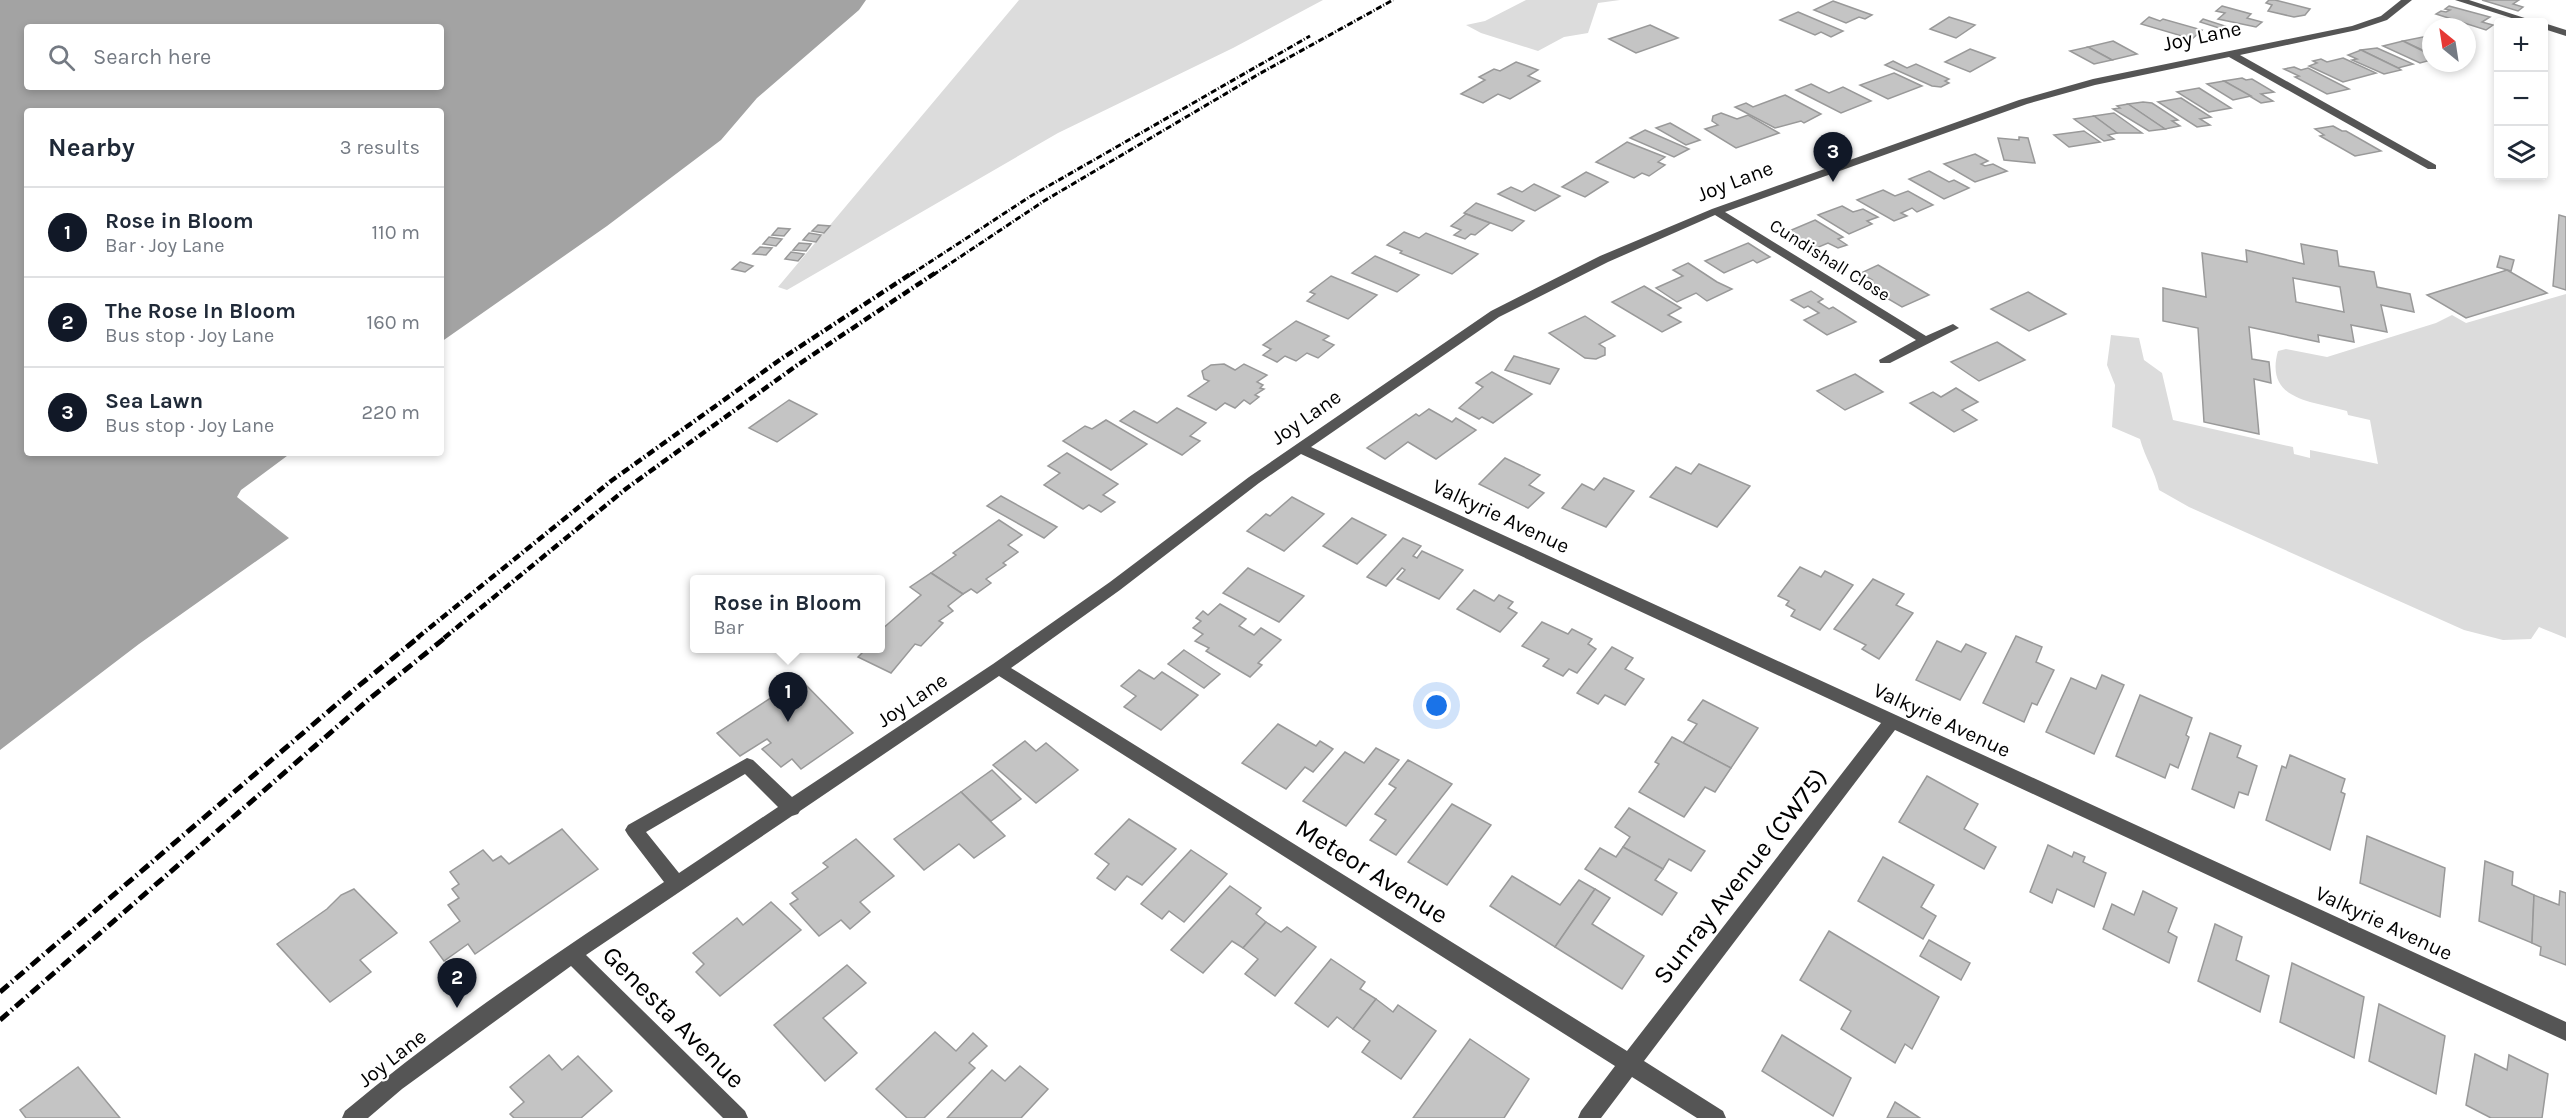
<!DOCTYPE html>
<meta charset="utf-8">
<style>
:root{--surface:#fff;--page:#f6f6f7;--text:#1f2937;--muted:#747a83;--line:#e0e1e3;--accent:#111827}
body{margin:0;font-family:Karla,sans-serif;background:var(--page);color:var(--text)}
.controls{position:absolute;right:18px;top:18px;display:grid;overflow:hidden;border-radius:6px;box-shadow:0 3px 9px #0003}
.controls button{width:54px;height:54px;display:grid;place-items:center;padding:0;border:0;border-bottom:2px solid var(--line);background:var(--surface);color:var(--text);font:30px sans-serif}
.compass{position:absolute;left:2422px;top:18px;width:54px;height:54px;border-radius:50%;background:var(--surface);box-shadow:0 3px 9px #0003;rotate:330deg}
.you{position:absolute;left:1437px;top:706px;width:21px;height:21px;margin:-15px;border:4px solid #fff;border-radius:50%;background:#1a73e8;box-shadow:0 0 0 9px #1a73e833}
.badge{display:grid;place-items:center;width:39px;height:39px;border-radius:50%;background:var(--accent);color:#fff;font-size:20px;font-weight:700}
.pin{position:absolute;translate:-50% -50px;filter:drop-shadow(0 2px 3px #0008)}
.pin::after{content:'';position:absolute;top:32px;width:21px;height:18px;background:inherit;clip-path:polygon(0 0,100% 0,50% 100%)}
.popup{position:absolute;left:690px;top:575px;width:195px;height:78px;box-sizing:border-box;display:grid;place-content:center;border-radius:6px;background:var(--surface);filter:drop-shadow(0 2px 4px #0005);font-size:20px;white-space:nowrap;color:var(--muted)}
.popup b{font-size:22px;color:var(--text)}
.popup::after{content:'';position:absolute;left:50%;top:100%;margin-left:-12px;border:12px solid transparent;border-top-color:var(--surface)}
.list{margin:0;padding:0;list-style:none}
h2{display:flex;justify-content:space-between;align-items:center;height:78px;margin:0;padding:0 24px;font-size:26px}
h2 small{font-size:20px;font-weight:400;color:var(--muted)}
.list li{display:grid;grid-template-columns:39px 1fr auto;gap:18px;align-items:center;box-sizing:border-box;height:90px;padding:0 24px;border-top:2px solid var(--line)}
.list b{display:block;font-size:22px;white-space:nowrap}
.list p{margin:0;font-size:20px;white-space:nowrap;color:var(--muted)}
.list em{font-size:20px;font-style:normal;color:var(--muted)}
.icon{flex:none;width:33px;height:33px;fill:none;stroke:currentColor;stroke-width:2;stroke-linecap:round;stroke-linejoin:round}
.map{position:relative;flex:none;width:2566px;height:1118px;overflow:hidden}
.search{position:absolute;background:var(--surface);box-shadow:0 3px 9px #0003;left:24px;top:24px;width:420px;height:66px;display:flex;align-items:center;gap:15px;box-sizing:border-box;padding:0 21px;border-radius:6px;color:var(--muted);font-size:22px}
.panel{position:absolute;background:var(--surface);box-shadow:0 3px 9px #0003;left:24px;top:108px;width:420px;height:348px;border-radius:6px}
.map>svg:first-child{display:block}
.green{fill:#dcdcdc}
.water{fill:#a3a3a3;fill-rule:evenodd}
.building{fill:#c4c4c4;stroke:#999;stroke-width:1.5;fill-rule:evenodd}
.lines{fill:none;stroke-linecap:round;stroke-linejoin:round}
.minor{fill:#555;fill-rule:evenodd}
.rail-far2{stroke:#000;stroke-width:3;stroke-dasharray:6 2 1 2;stroke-linecap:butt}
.rail-far1{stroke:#000;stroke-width:4.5;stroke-dasharray:8 3 1.5 3;stroke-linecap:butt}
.rail{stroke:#000;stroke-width:5;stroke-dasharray:11 4 1.5 4;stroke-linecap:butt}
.labels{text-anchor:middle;stroke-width:4.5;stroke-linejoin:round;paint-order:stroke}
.far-street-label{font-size:18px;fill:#000;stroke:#fff}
.street-label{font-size:21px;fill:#000;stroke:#fff}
.near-street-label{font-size:26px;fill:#000;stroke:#fff}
</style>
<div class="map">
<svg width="2566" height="1118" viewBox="0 0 2566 1118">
<rect width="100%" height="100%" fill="#fff"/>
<g class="green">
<polygon points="1019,0 1323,0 1233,48 1058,133 787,290 778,287"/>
<polygon points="1526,0 1620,0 1598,3 1588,33 1564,37 1538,51 1481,33 1466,25 1485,21"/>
<path d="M2566,294v344l-27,-11 -8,12 -28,1 -39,-10 -275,-123 -30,-17c-4,-19 -14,-32 -19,-51l-28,-12 3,-42 -8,-20 4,-30 28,3 5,22 18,13 11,47 120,27 1,7 16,4v-8l68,14 -8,-44 -22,-5 -1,-4c-34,-10 -83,-10 -69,-60l8,-2 41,8 109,-34 16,-8 14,8z"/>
</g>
<path class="water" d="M0,0h866l-7,10 -102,88 -36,42 -114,86 -166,116v-231h-414v342h264l-50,37 -4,7 52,41 -150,106 -139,106zM27,27h414v60h-414z"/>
<g class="building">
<polygon points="2269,0 2275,0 2310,9 2305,15 2294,17 2268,11 2272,5 2266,3"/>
<polygon points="2482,0 2519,0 2513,4 2523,7 2518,11"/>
<polygon points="1833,1 1872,15 1865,19 1859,17 1846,23 1814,10"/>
<polygon points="2222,6 2251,14 2247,18 2262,22 2256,27 2218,19 2225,13 2216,11"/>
<polygon points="2449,6 2490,17 2482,22 2493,25 2486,30 2436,14 2441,11 2446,12 2450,10 2445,9"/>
<polygon points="1798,12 1843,31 1831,37 1821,32 1815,35 1780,20"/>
<polygon points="1949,17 1975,25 1956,38 1930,29"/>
<polygon points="2149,17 2160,21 2163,19 2202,30 2192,39 2141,24"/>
<polygon points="2203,19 2225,26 2222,29 2200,22"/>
<polygon points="1650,25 1678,38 1636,53 1609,39"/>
<polygon points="2423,37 2431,40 2431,54 2403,41"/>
<polygon points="2113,41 2137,54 2112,60 2088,47"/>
<polygon points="2403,41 2431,55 2431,60 2420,63 2383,46"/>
<polygon points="2088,47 2112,60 2094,64 2070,51"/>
<polygon points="2377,48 2413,64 2398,68 2361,50"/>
<polygon points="1970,49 1995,58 1970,72 1945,62"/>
<polygon points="2361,50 2398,68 2401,70 2384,74 2352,60 2357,59 2348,55"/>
<polygon points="2343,58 2376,73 2343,82 2309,66 2317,63 2313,61 2321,59 2327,62"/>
<polygon points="1893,61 1907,68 1916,64 1949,79 1945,81 1949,83 1941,87 1932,86 1885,65"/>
<polygon points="1516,62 1538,70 1528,76 1540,81 1510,99 1498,94 1483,103 1461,94 1485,80 1479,77 1494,69 1500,71"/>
<polygon points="2294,67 2301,70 2308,68 2349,89 2327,94 2295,77 2299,76 2284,69"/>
<polygon points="1894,73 1922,86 1888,99 1860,85"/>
<polygon points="2242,78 2246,80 2252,79 2274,92 2261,94 2273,101 2261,103 2224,81"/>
<polygon points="2224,81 2251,96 2233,100 2207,84"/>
<polygon points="1811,84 1829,93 1843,87 1871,101 1841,113 1796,90"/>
<polygon points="2199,88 2231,108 2209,112 2177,92"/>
<polygon points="1785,95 1821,114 1804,123 1801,121 1775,128 1735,107 1746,103 1753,107"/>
<polygon points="2181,98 2211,117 2200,119 2210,125 2197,127 2158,102"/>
<polygon points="2143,102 2152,103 2178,120 2172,121 2180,126 2165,129 2128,104"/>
<polygon points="2128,104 2165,129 2149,131 2113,109 2120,108 2117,106"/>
<polygon points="1721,113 1737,119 1748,115 1779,133 1736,148 1705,129 1718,125 1712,121 1713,116"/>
<polygon points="2114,113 2142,133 2117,133 2094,116"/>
<polygon points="2094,116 2117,133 2108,135 2114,139 2104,141 2074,119"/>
<polygon points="1670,123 1700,140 1686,145 1656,128"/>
<polygon points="2333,126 2342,131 2346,131 2381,151 2355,156 2320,136 2324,135 2315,129"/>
<polygon points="1645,130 1689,149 1674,157 1630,138"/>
<polygon points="2084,131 2100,142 2069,147 2054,135"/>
<polygon points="2019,137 2028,138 2035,163 2004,160 1998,138 2019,140"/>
<polygon points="1627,142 1665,157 1658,162 1665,165 1649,176 1642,173 1634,178 1596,162"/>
<polygon points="1975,154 1988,161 1981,164 1985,166 1993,164 2007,171 1975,182 1944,164"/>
<polygon points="1929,171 1949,182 1954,180 1969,188 1944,199 1909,179"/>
<polygon points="1586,172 1608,182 1585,197 1562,187"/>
<polygon points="1534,184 1560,196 1535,211 1498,194 1511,187 1522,192"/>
<polygon points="1883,190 1895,196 1908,191 1933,205 1917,212 1912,208 1901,213 1907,216 1894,221 1857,200"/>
<polygon points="1476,203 1524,221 1512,231 1464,213"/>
<polygon points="1842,206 1853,212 1863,209 1878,217 1867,221 1872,224 1849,234 1818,215"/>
<polygon points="1466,214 1490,223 1475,235 1471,234 1465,239 1454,235 1461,230 1451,226"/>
<polygon points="2559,215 2566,217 2566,290 2553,286"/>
<polygon points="1815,220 1843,237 1838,239 1847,245 1838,248 1828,243 1814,249 1787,232"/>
<polygon points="818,225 830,226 824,233 812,231"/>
<polygon points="778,228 790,229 784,236 772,235"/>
<polygon points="1404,232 1419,238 1426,233 1478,254 1452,274 1400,253 1402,251 1387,245"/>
<polygon points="809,233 821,235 816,242 803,240"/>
<polygon points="769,237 782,239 776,246 763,244"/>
<polygon points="799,243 811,244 806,251 793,250"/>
<polygon points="1748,243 1770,257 1757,263 1753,260 1724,273 1705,261"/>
<path d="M2301,244l36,7 2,15 35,6 3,15 33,7 4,18 -33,-7 6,27 -36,-7 3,17 -36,-7 1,7 -70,-15 3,32 17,3 2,21 -17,-4 5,55 -55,-12 -6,-94 -35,-7v-33l43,9 -4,-44 45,9 -1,-12 58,14zM2293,278l47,9 4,25 -48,-10z"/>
<polygon points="760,247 772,248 766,255 753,254"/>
<polygon points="791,252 804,254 798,261 785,259"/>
<polygon points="1375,256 1419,275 1397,292 1352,273"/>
<polygon points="2500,256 2514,260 2511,271 2497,267"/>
<polygon points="740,262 753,266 745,272 732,269"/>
<polygon points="1688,263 1717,282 1732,289 1707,301 1696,293 1677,302 1656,288 1683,276 1673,270"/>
<polygon points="1878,265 1929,295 1902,307 1863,284 1872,280 1861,273"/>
<polygon points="2507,270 2547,293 2466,318 2427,295"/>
<polygon points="1331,276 1377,295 1348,319 1307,301 1315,294 1310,292"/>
<polygon points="1644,286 1681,308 1668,315 1681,322 1662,332 1612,302"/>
<polygon points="1811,291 1823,299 1818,302 1829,309 1833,307 1856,322 1827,335 1804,320 1819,313 1808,306 1804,308 1791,300"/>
<polygon points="2028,292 2066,314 2029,331 1991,309"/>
<polygon points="1585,316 1615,336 1599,344 1605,348 1605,355 1596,359 1585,358 1549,333"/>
<polygon points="1296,321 1329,336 1323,340 1334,345 1318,358 1307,353 1296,361 1285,356 1277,362 1263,355 1271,349 1263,345"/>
<polygon points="1997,342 2025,360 1979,381 1951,362"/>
<polygon points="1514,356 1559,369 1550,384 1505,370"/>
<polygon points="1224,364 1235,370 1244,364 1267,375 1257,382 1263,385 1260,388 1264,389 1255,395 1259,397 1250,404 1244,400 1235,408 1225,403 1216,410 1188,396 1209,381 1204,379 1202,371 1211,365"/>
<polygon points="1492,372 1532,394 1493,423 1482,417 1479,419 1459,408 1483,387 1476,383"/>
<polygon points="1855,374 1883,392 1845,410 1817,391"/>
<polygon points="1956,388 1978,402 1962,410 1977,420 1954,432 1910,403 1933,392 1941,397"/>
<polygon points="789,400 817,414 777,442 749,428"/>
<polygon points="1177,408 1206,423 1190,436 1200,441 1182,455 1120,421 1134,411 1157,423"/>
<polygon points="1429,409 1452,422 1456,418 1476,430 1436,459 1408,442 1385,459 1367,448 1416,414 1419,416"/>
<polygon points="1106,420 1147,444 1111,470 1063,441 1085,426 1092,429"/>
<polygon points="1067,453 1118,484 1103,495 1115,502 1101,512 1089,505 1083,509 1044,485 1060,473 1048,466"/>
<polygon points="1505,458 1540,475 1529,485 1544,493 1528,508 1479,484"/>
<polygon points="1699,464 1750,486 1717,527 1650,497 1676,467 1691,474"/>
<polygon points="1604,478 1634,491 1606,527 1562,508 1582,484 1594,490"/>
<polygon points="1001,496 1057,527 1044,538 987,506"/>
<polygon points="1292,497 1324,514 1284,551 1247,531 1266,514 1270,516"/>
<polygon points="1352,518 1386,535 1357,564 1323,546"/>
<polygon points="999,520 1022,535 1008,545 1018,552 1003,563 1006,565 986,579 991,583 977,593 971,589 963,594 931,573 956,555 953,553"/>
<polygon points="1403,538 1421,546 1413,556 1417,558 1422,551 1463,570 1439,599 1397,579 1405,570 1402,568 1386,586 1367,577"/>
<polygon points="1800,567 1821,577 1825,571 1853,585 1820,630 1791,616 1795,610 1786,605 1789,601 1778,596"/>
<polygon points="1248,568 1304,596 1279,622 1223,593"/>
<polygon points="931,573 963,594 948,606 953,611 939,621 943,623 921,646 915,644 891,673 858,657 867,648 881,648 881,630 921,595 910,587"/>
<polygon points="1873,579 1904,594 1896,605 1913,613 1879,659 1862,649 1866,645 1834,629"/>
<polygon points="1474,590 1494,601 1499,595 1513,602 1508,608 1517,613 1500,632 1457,609"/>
<polygon points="1220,604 1246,619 1239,626 1254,635 1261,628 1281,640 1258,663 1262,665 1250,677 1206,651 1209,648 1195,641 1203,634 1193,628 1201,621 1196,618 1203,611 1208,615"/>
<polygon points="1542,622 1568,634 1572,629 1592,639 1588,644 1596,649 1577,673 1569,669 1563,676 1543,666 1549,659 1522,646"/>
<polygon points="2016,636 2042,647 2036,662 2054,670 2037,705 2032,703 2024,722 1983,703"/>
<polygon points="1937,641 1961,652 1966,644 1986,653 1960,700 1916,680"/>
<polygon points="1612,647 1633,658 1625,669 1644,679 1625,705 1605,695 1598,704 1577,693"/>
<polygon points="1184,650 1220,674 1204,688 1168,664"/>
<polygon points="1139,670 1154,679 1162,672 1198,695 1161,730 1124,707 1136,696 1121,686"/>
<polygon points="2102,675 2124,685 2094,754 2046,732 2071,678 2096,689"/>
<polygon points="800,679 853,733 801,769 792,759 781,767 762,749 771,743 767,739 740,756 717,733"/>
<polygon points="2140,695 2192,718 2186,735 2189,737 2178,768 2170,764 2165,778 2116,756"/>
<polygon points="1703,700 1758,728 1731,768 1683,743 1697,724 1688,720"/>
<polygon points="1278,724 1316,746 1320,741 1333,749 1313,772 1305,767 1286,789 1242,763"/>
<polygon points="2210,733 2241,746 2237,757 2257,766 2248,795 2239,792 2234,808 2192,789"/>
<polygon points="1672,737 1731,768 1715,792 1705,787 1684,817 1639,792 1659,764 1655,762"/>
<polygon points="1025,741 1036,751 1046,743 1078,770 1036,803 993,765"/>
<polygon points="1376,748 1399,760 1346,826 1303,801 1345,752 1364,763"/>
<polygon points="2290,755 2345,779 2341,792 2345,794 2330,850 2266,820 2282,766 2286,768"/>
<polygon points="1408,760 1452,784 1396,855 1370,840 1386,820 1375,814 1396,788 1389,784"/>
<polygon points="992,770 1021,799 991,821 961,792"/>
<polygon points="1927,776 1978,804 1964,829 1996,847 1984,869 1899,822"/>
<polygon points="961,792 1005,836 974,858 959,844 924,870 894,839"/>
<polygon points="1452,804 1491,825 1447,885 1408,862"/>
<polygon points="1629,808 1705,851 1691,871 1669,859 1663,869 1623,847 1630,837 1615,827"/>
<polygon points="1129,819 1176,849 1142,885 1127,876 1115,890 1097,878 1109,864 1095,854"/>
<polygon points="562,829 598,869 475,954 468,944 444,961 430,942 460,921 448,905 459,898 452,889 459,884 450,872 483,850 493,861 501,856 509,864"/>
<polygon points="2367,836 2445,868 2440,917 2360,883"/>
<polygon points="856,839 894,876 860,902 870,912 850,929 841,920 819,936 790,904 798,899 792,893 828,867 823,863"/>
<polygon points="2048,845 2072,857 2074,852 2085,857 2083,862 2106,873 2094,907 2057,889 2052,903 2030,892"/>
<polygon points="1623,847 1663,869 1655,880 1677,893 1662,915 1585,869 1600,848 1616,857"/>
<polygon points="1191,850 1227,874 1184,922 1169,911 1162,919 1141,904"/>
<polygon points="1883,857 1934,885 1921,907 1936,916 1923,939 1858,901"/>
<polygon points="2485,861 2513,872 2512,885 2534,895 2532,943 2479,921"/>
<polygon points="1512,876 1560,905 1579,880 1595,889 1555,947 1490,906"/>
<polygon points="1230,886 1261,908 1256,914 1266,922 1243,948 1232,941 1203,973 1171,950"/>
<polygon points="354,889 397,933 360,960 371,972 330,1002 277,944 327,909 341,895"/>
<polygon points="1595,889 1610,898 1592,924 1644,956 1622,989 1555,947"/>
<polygon points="2143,891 2177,908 2168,932 2177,937 2169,963 2103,929 2112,904 2134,915"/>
<polygon points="2560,891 2566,893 2566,965 2540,955 2541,947 2532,943 2534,895 2559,905"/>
<polygon points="771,902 801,930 720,996 696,972 704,964 693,953 737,918 743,925"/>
<polygon points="1266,922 1281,932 1287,927 1316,947 1275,996 1245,974 1258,959 1243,948"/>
<polygon points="2215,924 2242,937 2236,960 2269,976 2260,1012 2198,981"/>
<polygon points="1829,931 1939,997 1912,1049 1905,1044 1895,1063 1841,1029 1851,1011 1800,980"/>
<polygon points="1929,940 1970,963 1961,980 1920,956"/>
<polygon points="1331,959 1365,982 1360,989 1376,999 1353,1029 1337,1017 1328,1027 1295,1003"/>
<polygon points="2292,963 2364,997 2354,1058 2280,1022"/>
<polygon points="847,965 866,983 823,1018 857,1053 825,1081 774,1025"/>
<polygon points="1376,999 1393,1012 1398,1005 1436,1031 1401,1079 1362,1052 1370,1041 1353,1029"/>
<polygon points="2379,1004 2445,1036 2436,1094 2369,1061"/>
<polygon points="935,1032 956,1051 973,1033 987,1046 969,1063 975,1068 924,1118 907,1118 876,1089"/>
<polygon points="1782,1035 1851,1078 1833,1116 1762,1071"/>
<polygon points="1470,1039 1529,1079 1504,1118 1413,1118"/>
<polygon points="2475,1054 2507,1070 2509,1055 2548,1074 2542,1118 2491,1118 2466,1105"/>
<polygon points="549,1055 562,1070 578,1056 612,1091 581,1118 514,1118 510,1114 524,1102 510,1087"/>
<polygon points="1020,1066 1048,1089 1021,1118 947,1118 992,1070 1005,1081"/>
<polygon points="78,1067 120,1118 26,1118 20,1110"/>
<polygon points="1895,1102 1920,1118 1887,1118"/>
</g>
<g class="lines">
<g class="minor">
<path d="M2401,0h11l-25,20 -30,10 -117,25 196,110v4h-8l-199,-112 -134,28 -68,19 -302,108 201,124 27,-12 6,4 -69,35h-10l-1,-3 37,-20 -201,-125 -107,47 -109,55 -188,130 1255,575v19l-671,-311 -251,331 79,50 3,7h-29l-65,-41 -31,41h-23l3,-7 34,-45 -616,-390 -199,135 -2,3 -6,2 -206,139 159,156 3,7h-25l-152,-152 -169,123 -34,29h-26l3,-7c100,-84 210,-157 319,-229l-36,-47 -3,-5 3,-5 119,-67 6,2 39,37 201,-133 117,-82 139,-105 242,-166 109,-55 112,-47 307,-109 74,-21 259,-53 29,-10zM1301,454l580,269 -254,328 -616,-383 109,-78 139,-107zM745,774l33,33 -99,66 -33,-41z"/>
<polygon points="2455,0 2469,0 2537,22 2524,22"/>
<polygon points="2544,23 2566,30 2566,36 2544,29"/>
</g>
<g class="rail-far2">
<polyline points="910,275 1031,196 1310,36"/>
<polyline points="933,275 1044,201 1259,74 1393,0"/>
</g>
<g class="rail-far1">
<polyline points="417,638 611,481 781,359 912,273"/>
<polyline points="444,638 627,488 796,366 935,273"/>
</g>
<g class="rail">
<polyline points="0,992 351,692 419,637"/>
<polyline points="0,1020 368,700 446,637"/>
</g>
</g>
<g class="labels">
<g class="far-street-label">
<text transform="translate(1830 260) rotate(32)" y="6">Cundishall Close</text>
</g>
<g class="street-label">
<text transform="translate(2202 36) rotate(-12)" y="7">Joy Lane</text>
<text transform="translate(1735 181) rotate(-21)" y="7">Joy Lane</text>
<text transform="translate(1306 417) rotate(-35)" y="7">Joy Lane</text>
<text transform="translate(1501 516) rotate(25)" y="7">Valkyrie Avenue</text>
<text transform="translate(912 700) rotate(-34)" y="7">Joy Lane</text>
<text transform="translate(1942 720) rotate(25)" y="7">Valkyrie Avenue</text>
<text transform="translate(2384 923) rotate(25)" y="7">Valkyrie Avenue</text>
<text transform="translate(392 1058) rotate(-38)" y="7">Joy Lane</text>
</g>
<g class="near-street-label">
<text transform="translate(1372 871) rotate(32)" y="9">Meteor Avenue</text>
<text transform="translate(1740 876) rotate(-52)" y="9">Sunray Avenue (CW75)</text>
<text transform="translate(674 1017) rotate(45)" y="9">Genesta Avenue</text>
</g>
</g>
</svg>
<div class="controls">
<button>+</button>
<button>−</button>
<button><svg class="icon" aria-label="layers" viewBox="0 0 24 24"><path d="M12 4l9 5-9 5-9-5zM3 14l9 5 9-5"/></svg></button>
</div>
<svg class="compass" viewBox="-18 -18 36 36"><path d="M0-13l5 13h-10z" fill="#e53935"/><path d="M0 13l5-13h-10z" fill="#747a83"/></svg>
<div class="you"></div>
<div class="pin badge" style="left:788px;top:722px">1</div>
<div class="popup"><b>Rose in Bloom</b>Bar</div>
<div class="pin badge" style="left:457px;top:1008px">2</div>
<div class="pin badge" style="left:1833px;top:182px">3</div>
<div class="search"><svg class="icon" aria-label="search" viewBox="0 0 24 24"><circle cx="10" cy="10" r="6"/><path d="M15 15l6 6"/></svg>Search here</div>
<section class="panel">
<h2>Nearby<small>3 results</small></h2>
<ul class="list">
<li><span class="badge">1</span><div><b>Rose in Bloom</b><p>Bar · Joy Lane</p></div><em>110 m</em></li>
<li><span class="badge">2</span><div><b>The Rose In Bloom</b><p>Bus stop · Joy Lane</p></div><em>160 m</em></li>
<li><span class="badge">3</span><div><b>Sea Lawn</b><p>Bus stop · Joy Lane</p></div><em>220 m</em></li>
</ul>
</section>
</div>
